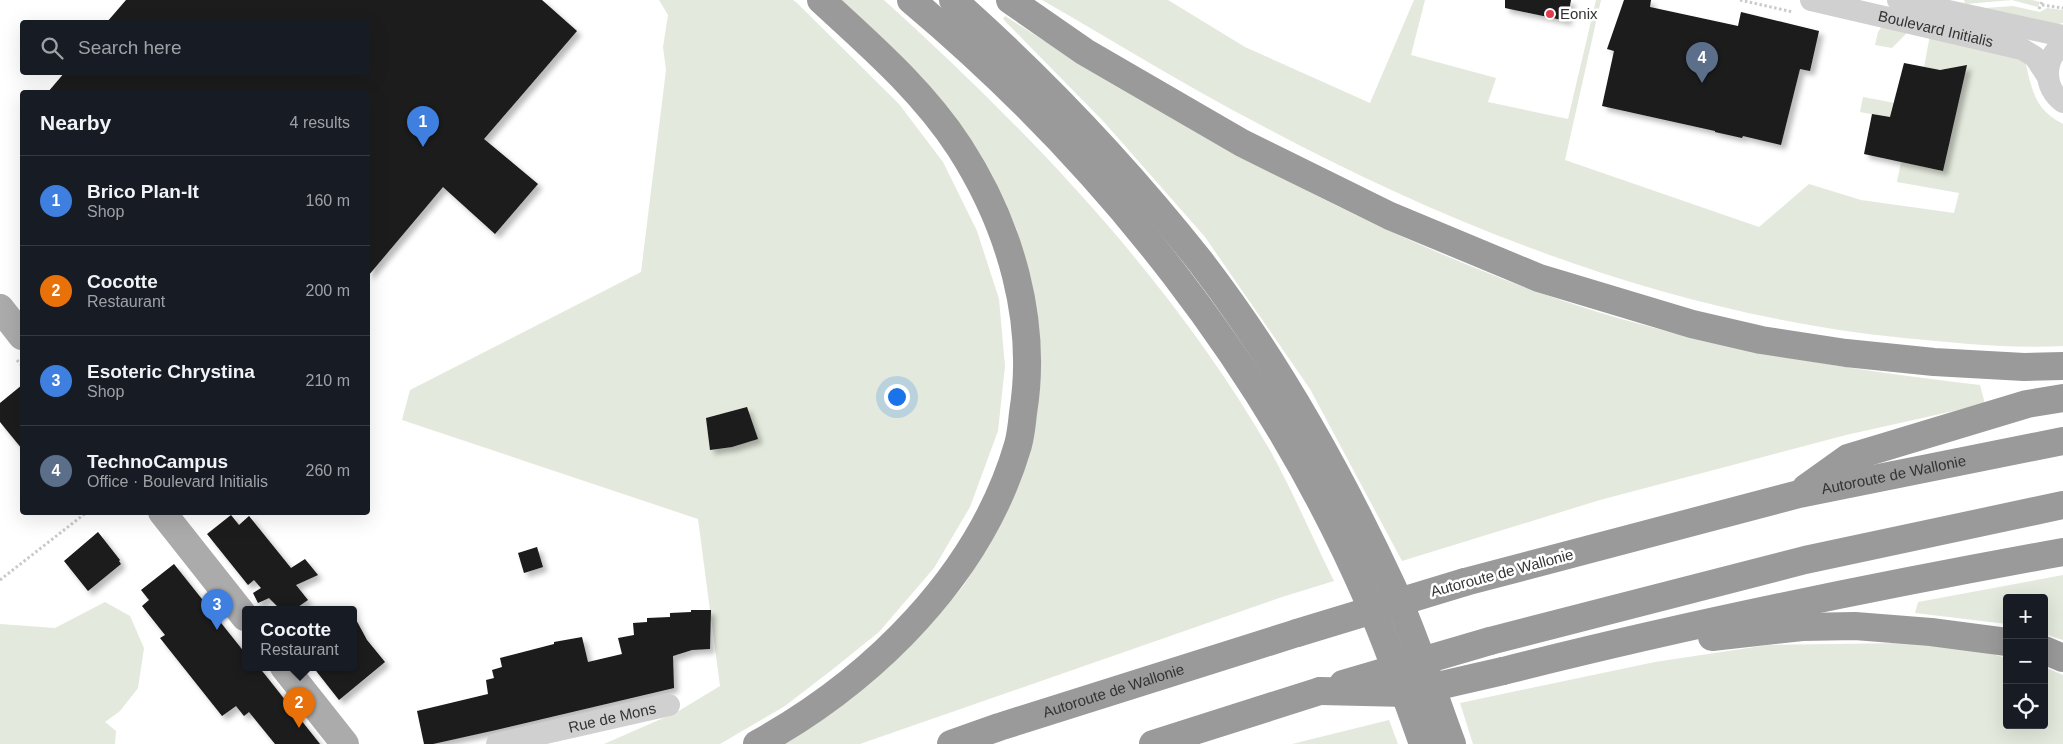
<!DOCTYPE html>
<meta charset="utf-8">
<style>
:root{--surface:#171b24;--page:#242831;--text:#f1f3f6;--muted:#9ea1a6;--line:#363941;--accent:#ea580c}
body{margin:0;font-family:Arial,sans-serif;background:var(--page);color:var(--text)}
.controls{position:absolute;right:15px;bottom:15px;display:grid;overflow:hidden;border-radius:5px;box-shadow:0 5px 20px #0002}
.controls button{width:45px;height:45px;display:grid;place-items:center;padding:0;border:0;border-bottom:1px solid var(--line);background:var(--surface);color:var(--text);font:25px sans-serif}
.you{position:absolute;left:896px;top:396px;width:18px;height:18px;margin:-12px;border:4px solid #fff;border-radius:50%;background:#1a73e8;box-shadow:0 0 0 8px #1a73e833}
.badge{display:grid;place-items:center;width:32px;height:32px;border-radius:50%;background:var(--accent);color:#fff;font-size:16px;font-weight:700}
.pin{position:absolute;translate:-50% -41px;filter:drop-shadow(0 1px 2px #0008)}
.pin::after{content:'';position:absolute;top:26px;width:18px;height:15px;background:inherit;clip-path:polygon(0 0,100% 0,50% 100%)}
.popup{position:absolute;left:242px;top:606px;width:115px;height:65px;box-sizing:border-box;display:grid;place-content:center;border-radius:5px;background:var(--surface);filter:drop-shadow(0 1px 4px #0005);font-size:16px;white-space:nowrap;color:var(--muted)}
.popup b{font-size:19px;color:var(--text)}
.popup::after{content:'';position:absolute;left:50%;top:100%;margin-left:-10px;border:10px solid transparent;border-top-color:var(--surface)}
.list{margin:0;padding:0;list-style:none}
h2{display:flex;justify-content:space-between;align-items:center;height:65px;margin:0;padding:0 20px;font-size:21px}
h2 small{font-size:16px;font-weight:400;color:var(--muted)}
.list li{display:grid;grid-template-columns:32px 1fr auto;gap:15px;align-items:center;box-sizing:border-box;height:90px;padding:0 20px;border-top:1px solid var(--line)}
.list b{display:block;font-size:19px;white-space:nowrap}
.list p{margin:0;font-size:16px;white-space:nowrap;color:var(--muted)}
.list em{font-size:16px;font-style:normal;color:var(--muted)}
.icon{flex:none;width:28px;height:28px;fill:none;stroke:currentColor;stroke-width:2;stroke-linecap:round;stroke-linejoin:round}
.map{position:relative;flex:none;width:2063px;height:744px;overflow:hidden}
.search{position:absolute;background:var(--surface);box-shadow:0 5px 20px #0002;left:20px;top:20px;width:350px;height:55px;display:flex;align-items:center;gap:12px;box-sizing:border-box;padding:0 18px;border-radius:5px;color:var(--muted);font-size:19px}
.panel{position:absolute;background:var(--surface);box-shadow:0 5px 20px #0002;left:20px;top:90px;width:350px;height:425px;border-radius:5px}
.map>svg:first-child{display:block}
.green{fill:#e3e9dc}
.building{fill:#1a1a1a;filter:url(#shadow)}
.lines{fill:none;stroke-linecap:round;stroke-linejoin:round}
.path{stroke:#cacaca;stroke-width:3;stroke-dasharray:2.5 2.5;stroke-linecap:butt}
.street{stroke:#d0d0d0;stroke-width:22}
.primary{stroke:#ababab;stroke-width:28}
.highway{stroke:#9a9a9a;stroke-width:28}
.highway-bridge{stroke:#9a9a9a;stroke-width:28}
.poi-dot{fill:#e23c4c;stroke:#fff;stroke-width:2}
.labels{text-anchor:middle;stroke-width:5;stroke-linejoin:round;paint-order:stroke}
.poi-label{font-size:15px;fill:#333;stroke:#fff;text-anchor:start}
.street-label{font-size:15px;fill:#333;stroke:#fff}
</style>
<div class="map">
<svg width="2063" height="744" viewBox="0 0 2063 744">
<defs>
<filter id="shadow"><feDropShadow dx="4.5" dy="4.5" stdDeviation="2.5" flood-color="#0004"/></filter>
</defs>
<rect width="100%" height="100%" fill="#fff"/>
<g class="green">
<polygon points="659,0 793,0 797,3 899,104 943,162 977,231 999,299 1005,366 998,431 970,507 934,568 879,632 833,669 785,706 720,744 604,744 677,712 720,686 698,519 402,420 410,390 641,272 666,70 663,47 668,15"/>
<path d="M839,0h45c147,133 287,279 387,452 23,42 42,87 63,129l-52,16 -422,147h-83l131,-98 16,-14 40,-47 36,-60 26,-69 10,-143 -19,-83 -30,-62z"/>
<path d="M1042,0h126l77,47 125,56 44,-103h11l-14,55 85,23 -8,24 80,17 28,-119h5l-36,160 194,67 50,-43 52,16 93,13 5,-20 -62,-11 4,-20 42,9 23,-105 -28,4 -14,-3 6,-32 95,25c7,30 9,49 38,64v222c-53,3 -106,-3 -159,-8 -229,-23 -445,-107 -647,-215 -73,-38 -143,-82 -215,-123z"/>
<polygon points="1964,0 2032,0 2040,2 2038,7 2012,0 1965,4"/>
<polygon points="2013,6 2040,12 2047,8 2063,10 2063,23 2049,26 1971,9"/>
<path d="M1005,16c170,107 341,206 530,275 144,52 294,77 445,94l5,19 -139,31 -246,65 -198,61 -92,-172 -105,-152 -101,-115 -101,-103z"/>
<polygon points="1883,25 1906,30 1906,34 1892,48 1875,45 1878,32"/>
<polygon points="1863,97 1895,103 1923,124 1860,112"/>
<polygon points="2063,575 2063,640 2044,634 2044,598 2007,598 2007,624 1915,613 1918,602"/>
<polygon points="105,602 130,616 144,648 138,688 120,711 105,722 116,731 115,744 0,744 0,624 55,628"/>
<polygon points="1907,643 1971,649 2007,658 2007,725 2044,725 2044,667 2063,675 2063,744 1473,744 1460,703 1655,662 1768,645"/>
<polygon points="1389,720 1398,744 1292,744"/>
</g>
<g class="building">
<polygon points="126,0 542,0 577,31 484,139 538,184 495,234 443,187 368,276 368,92 48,92 65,72 368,72 368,22 107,22"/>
<polygon points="1505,0 1571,0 1567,21 1505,8"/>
<polygon points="1624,0 1651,0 1650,7 1738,26 1741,12 1819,31 1810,71 1800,69 1781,145 1743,136 1742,138 1715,132 1715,131 1602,106 1614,51 1607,49"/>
<polygon points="1904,63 1940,70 1967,65 1943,171 1864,154 1872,114 1890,117"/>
<polygon points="22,385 22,449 0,422 0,403"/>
<polygon points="747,407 758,439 732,447 710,450 706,418"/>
<polygon points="231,515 239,525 249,516 291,568 305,559 318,575 296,585 308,600 295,609 280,609 269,598 258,603 253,593 261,588 254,580 248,585 207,534"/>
<polygon points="98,532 120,560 119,561 121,564 88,591 64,561"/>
<polygon points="537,547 543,567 524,573 518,553"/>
<polygon points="174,564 245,653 245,667 259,667 320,744 275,744 249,712 244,716 236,706 222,716 160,638 165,635 142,606 149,600 141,590"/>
<polygon points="691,610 711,610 710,649 692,650 673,656 674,688 496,730 433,744 424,744 417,711 488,694 486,680 494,678 492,670 502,667 500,658 554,644 554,642 582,637 588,662 622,654 618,638 634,635 633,623 647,622 647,618 670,617 670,613 691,612"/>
<polygon points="353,614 367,640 385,662 339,700 313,667 353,667"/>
</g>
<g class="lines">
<g class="path">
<polyline points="1740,0 1793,12"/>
<polyline points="2042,5 2063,8"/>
<polyline points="2039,9 2043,0"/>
<polyline points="17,360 22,366"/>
<polyline points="0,580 87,512"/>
</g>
<g class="street">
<path id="s1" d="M1811,0l211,49 13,8 13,20"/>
<polyline points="1898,0 2063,36"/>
<path d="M2063,44c-20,15 -20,44 0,58"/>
<path id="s2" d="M497,744l172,-39"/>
</g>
<g class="primary">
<polyline points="0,308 22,336"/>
<polyline points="162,512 245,617"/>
<polyline points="284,667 345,744"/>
</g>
<g class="highway">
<path d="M911,0c194,163 357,369 458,602 20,46 37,94 54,142"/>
<path d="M953,0c90,80 172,166 247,261 77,100 139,211 192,325 23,50 41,107 60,158"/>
<polyline points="1010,0 1085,52 1242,143 1390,216 1539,278 1692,324 1761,340 1846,353 1934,362 2024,367 2063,366"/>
<polyline points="1806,488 1848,458 2027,404 2063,398"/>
<path id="s3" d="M1465,582l334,-88 264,-53"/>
<polyline points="1712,637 1802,627 1855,626 1931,632 2007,642"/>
<polyline points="1490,641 1805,560 2063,505"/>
<polyline points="2044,650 2063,658"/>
<path d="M1503,671c185,-47 372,-85 560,-119"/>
<path d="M757,744c116,-64 223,-169 261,-299 3,-11 4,-22 5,-32 15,-92 -13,-187 -63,-265 -37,-57 -89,-102 -139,-148"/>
<path id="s4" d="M951,744l48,-17 298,-94"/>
<polyline points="1153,744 1320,691"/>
</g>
<g class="highway-bridge">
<polyline points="1297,633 1465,582"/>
<polyline points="1343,684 1490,641"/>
<polyline points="1320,691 1407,693 1503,671"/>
</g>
</g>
<circle class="poi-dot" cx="1550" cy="14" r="5"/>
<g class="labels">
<g class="poi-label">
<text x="1560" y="19">Eonix</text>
</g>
<g class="street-label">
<text dy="5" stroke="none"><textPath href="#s1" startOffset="128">Boulevard Initialis</textPath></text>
<text dy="5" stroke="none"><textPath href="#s3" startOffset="442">Autoroute de Wallonie</textPath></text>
<text transform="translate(1502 573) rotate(-15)" y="5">Autoroute de Wallonie</text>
<text dy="5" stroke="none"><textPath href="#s4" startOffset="171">Autoroute de Wallonie</textPath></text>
<text dy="5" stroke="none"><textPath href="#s2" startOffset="118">Rue de Mons</textPath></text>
</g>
</g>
</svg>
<div class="controls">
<button>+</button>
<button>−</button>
<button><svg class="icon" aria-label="locate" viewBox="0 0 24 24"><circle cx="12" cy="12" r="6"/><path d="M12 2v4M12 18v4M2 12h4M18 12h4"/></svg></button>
</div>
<div class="you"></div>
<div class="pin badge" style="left:423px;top:147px;background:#3f7fe0">1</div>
<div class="pin badge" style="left:299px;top:728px;background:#e8710a">2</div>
<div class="popup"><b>Cocotte</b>Restaurant</div>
<div class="pin badge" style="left:217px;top:630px;background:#3f7fe0">3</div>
<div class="pin badge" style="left:1702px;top:83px;background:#5c6f8a">4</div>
<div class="search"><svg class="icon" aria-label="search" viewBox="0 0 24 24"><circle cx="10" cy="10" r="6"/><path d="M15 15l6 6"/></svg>Search here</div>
<section class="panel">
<h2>Nearby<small>4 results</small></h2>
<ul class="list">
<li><span class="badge" style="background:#3f7fe0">1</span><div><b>Brico Plan-It</b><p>Shop</p></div><em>160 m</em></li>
<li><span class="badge" style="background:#e8710a">2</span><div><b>Cocotte</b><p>Restaurant</p></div><em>200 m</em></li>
<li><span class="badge" style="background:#3f7fe0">3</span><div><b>Esoteric Chrystina</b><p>Shop</p></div><em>210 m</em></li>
<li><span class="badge" style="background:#5c6f8a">4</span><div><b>TechnoCampus</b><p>Office · Boulevard Initialis</p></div><em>260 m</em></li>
</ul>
</section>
</div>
